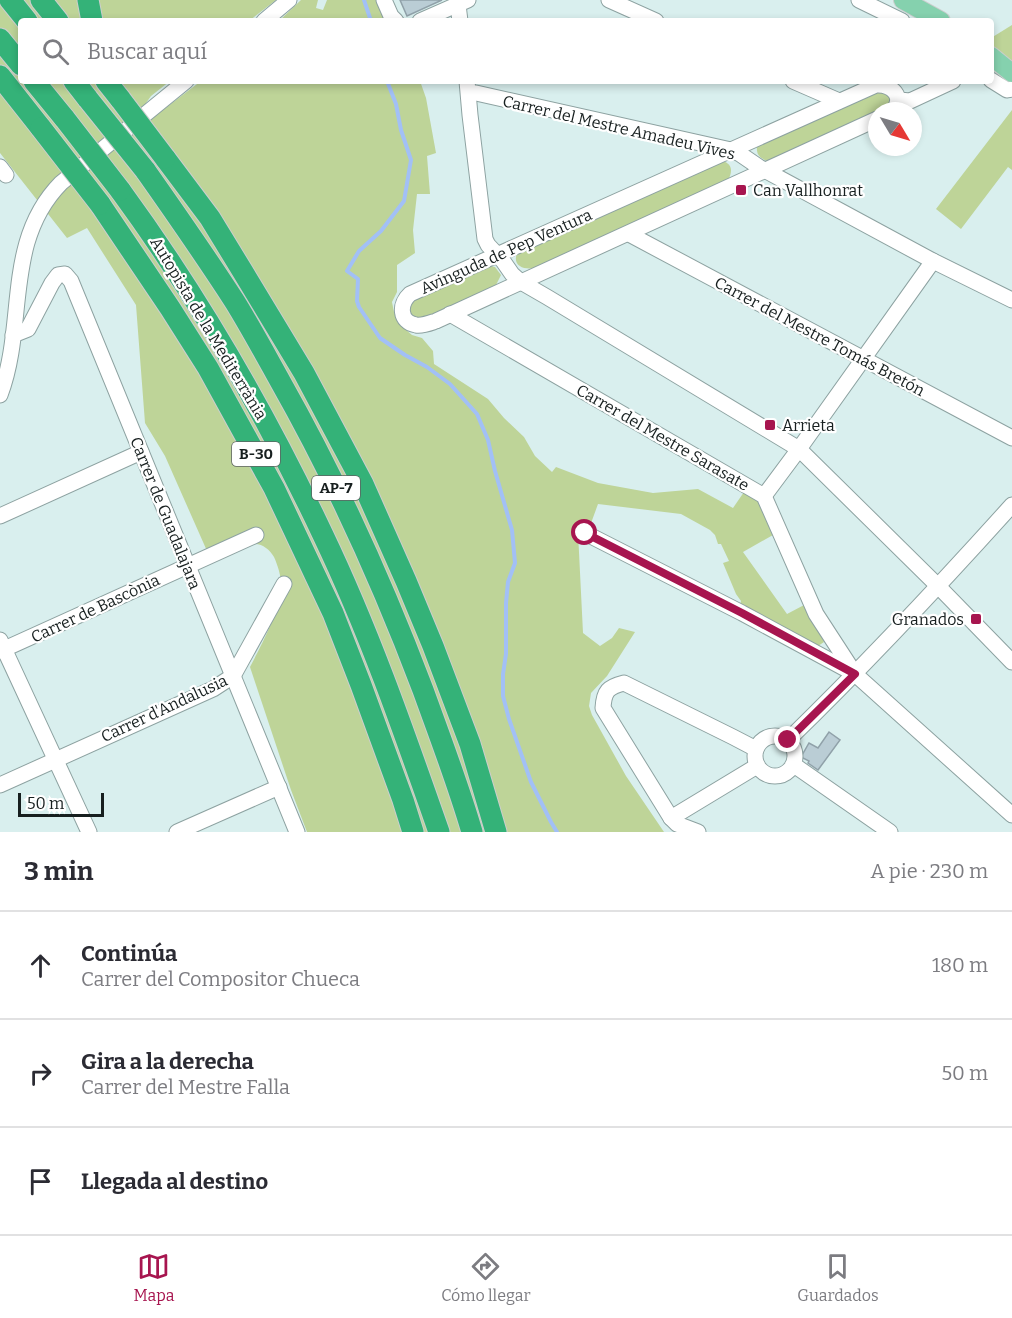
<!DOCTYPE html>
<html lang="es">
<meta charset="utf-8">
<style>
:root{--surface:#fff;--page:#f7f7f7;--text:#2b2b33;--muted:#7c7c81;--line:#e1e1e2;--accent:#a7154f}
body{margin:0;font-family:Bitter,serif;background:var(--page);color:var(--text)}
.compass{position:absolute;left:868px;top:102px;width:54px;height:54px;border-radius:50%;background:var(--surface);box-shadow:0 3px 9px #0003;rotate:128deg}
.scale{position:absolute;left:18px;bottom:15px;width:86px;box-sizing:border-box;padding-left:6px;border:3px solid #171f1f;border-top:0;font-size:16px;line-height:21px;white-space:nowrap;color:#171f1f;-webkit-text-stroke:4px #fff;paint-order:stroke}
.stop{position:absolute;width:18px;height:18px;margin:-14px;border:4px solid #a7154f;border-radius:50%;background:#fff}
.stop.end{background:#a7154f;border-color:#fff;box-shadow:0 2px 6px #0008}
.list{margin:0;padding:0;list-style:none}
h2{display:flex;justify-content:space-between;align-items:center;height:78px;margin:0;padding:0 24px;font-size:26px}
h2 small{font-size:20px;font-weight:400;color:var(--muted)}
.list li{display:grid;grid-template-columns:39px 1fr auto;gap:18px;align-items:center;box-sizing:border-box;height:108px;padding:0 24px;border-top:2px solid var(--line)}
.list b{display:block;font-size:22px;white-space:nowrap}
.list p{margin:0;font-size:20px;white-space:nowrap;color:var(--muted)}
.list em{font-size:20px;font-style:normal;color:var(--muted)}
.icon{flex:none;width:33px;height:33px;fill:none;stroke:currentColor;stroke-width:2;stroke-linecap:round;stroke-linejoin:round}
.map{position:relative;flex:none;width:1012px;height:832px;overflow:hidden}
.search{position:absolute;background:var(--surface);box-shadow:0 3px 9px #0003;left:18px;right:18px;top:18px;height:66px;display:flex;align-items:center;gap:15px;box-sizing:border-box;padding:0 21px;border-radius:6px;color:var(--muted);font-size:22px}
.sheet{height:402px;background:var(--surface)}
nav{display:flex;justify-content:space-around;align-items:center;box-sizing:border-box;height:84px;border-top:2px solid var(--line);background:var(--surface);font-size:16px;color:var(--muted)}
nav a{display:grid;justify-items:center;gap:3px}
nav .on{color:var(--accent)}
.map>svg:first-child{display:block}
.green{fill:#bed498}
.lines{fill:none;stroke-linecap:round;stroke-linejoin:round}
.stream{stroke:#a2c0f6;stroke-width:4}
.building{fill:#bacdd5;stroke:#90a1a9;stroke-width:1.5}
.minor-casing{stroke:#8da2a1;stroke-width:17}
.major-casing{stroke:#cccece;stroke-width:20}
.highway-casing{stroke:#cccece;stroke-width:23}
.minor{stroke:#fff;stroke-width:15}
.major{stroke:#85d1ae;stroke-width:18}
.highway{stroke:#34b278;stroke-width:21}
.highway-bridge-casing{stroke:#cccece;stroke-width:23;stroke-linecap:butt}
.highway-bridge{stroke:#34b278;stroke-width:21}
.route{stroke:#a7154f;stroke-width:8}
.poi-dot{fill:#a7154f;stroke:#fff;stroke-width:2}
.labels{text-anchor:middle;stroke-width:4.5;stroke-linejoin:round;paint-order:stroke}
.shield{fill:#fff;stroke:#5d6262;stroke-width:1.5}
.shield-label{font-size:15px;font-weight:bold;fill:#171f1f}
.street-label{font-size:16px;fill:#171f1f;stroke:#fff}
.poi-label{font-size:16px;fill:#171f1f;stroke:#fff;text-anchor:start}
</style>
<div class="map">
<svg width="1012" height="832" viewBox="0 0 1012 832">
<rect width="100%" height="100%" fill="#d9efee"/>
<g class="green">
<path d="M0,0h276l-27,21h-228v60h149l-19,15 -5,7 9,13 46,-35h219l6,17 10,55 -9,3 3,38h-13l-4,36 2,23 -18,12v27l-5,10 2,10 4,11 14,12 10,3 11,13 1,13 54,35 16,19 20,19 11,19 17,16 4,-5 42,16 55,10 45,-4 35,19 11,-16 11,6 3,4 15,33 -30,17 44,62 19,-10 18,38 -9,6 -75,-43 1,-4 -5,-7 -13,-31 6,-2 -8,-17h-3l-3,-9 -5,-5 -29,-16 -83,-10 -8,22 -5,7 -7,-1 5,101 17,13 12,-8 7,-10 16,4 -28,44 -16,17 -2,13 3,9 34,61 38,56h-357l-16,-42 -41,-123c11,-21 29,-55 31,-78 1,-11 -3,-23 -7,-32 -4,-7 -11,-13 -19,-13 -8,0 -34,13 -44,16l-46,-104 -20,-33 -9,-118 -49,-77 -20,10 -67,-85z"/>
<polygon points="301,0 318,0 316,8 323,10 327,0 380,0 390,21 279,21"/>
<polygon points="1012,25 1012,88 991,68 991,38"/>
<path d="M878,88l14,11 -4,11 -11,1v3l-110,47c-7,-3 -11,-6 -10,-15z"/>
<polygon points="1012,110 1012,170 1008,167 961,229 936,209"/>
<path d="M723,161c9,3 10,10 5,19l-190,87c-12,4 -28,0 -20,-16z"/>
<polygon points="487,265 495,267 501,275 496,285 423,320 414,318 410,314 409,305 412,301"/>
</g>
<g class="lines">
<g class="stream">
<polyline points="364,0 371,21"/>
<polyline points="387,81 396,104 401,130 411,160 404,201 381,231 359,251 347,271 358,279 357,301 359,307 380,338 405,355 427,367 450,384 477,414 488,440 495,471 512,530 515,563 508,582 506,603 506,654 503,674 503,696 509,719 531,782 551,822 557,832"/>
</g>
</g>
<g class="building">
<polygon points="400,0 442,0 407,16"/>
<polygon points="829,732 840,740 818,770 808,763 809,761 801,757 809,743 818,748"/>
</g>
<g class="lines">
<g class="minor-casing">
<g id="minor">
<polyline points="384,0 391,16 396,21"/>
<polyline points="609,0 656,21"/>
<polyline points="859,0 902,21"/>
<polyline points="458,5 460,21"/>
<polyline points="264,21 289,0"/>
<polyline points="420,21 468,0"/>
<polyline points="991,80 1007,90 1012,89"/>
<polyline points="467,81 470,115 485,239 488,245 503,261 512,274 521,282 547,297 799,449 938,586 1012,662"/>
<polyline points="793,81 839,101"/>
<polyline points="469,93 476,93 731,150 740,154 759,167 933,261 1012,300"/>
<polyline points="899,100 910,101 953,81"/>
<path d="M877,119l-441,202c-6,2 -13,5 -20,4 -17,-3 -17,-21 -6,-31l466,-209c16,-1 29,12 17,26"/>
<polyline points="0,167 6,175"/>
<polyline points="629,234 1012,438"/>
<polyline points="450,314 764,496 816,614 855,674"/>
<polyline points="13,335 28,329 52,283 58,275 65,274 71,281 297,832"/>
<path d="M0,395c27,-71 3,-153 61,-212l125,-102"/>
<polyline points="764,496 799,449 933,261"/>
<polyline points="0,516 141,452"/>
<polyline points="585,533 742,613 855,674 1012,815"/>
<polyline points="0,640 89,832"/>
<polyline points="0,651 256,535"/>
<circle cx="775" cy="756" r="20"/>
<path d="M788,740c78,-76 152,-155 224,-235"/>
<polyline points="794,765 890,832"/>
<polyline points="0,785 213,689 233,676 284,584"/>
<polyline points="671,818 757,766"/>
<polyline points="177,832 279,787"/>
<path d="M698,832l-21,-8 -6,-6 -68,-110c1,-17 5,-21 21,-25l109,54 23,12"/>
</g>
</g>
<g class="major-casing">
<g id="major">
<polyline points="903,0 941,21"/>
<polyline points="991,56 1012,73"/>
</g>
</g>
<g class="highway-casing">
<g id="highway">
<polyline points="10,0 27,21"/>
<polyline points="41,0 58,21"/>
<polyline points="88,0 92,21"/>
<polyline points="0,39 21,65"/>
<polyline points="0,76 41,128"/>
<polyline points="34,81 65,119"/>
<polyline points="74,81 88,99"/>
<polyline points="106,81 121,100"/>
<polyline points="165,158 210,218 243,272 304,373 363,484 406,581 433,646 470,744 496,832"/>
<path d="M145,170c31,44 61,87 90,132 16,26 30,52 45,79 56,99 103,203 143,309 17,47 35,94 49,142"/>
<path d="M120,190c79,108 146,224 203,345 46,96 81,197 116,297"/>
<polyline points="100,204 170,308 208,368 274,488 333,613 361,685 403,800 413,832"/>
</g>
</g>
<use href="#minor" class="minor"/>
<use href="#major" class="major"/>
<use href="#highway" class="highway"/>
<g class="highway-bridge-casing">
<g id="highway-bridge">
<polyline points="88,99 145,170"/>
<polyline points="121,100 165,158"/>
<polyline points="65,119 120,190"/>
<polyline points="41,128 100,204"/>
</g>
</g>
<use href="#highway-bridge" class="highway-bridge"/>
</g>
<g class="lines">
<polyline class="route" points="585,533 742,613 855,674 788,740"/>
</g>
<g class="poi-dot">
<rect x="735" y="184" width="12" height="12" rx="3"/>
<rect x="764" y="419" width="12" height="12" rx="3"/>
<rect x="970" y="613" width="12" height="12" rx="3"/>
</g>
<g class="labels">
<g class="shield">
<rect x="232" y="442" width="48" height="24" rx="4.5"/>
<rect x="312" y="476" width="48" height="24" rx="4.5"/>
</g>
<g class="shield-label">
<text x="256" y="459">B-30</text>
<text x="336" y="493">AP-7</text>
</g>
<g class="street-label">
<text transform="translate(619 127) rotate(13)" y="6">Carrer del Mestre Amadeu Vives</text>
<text transform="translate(506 251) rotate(-24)" y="6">Avinguda de Pep Ventura</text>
<text transform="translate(209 328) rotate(59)" y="6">Autopista de la Mediterrània</text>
<text transform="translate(820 336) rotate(28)" y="6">Carrer del Mestre Tomás Bretón</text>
<text transform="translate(663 437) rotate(30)" y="6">Carrer del Mestre Sarasate</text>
<text transform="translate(166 513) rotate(68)" y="6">Carrer de Guadalajara</text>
<text transform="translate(95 608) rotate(-25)" y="6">Carrer de Bascònia</text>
<text transform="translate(164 708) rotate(-25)" y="6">Carrer d'Andalusia</text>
</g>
<g class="poi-label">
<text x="753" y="196">Can Vallhonrat</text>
<text x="782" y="431">Arrieta</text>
<text x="964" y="625" text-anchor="end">Granados</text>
</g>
</g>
</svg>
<svg class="compass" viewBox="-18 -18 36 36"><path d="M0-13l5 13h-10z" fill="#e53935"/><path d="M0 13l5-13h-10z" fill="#7c7c81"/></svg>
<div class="scale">50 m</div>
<div class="stop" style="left:585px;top:533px"></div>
<div class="stop end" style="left:788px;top:740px"></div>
<div class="search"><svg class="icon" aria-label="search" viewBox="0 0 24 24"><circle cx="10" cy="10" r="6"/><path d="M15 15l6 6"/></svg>Buscar aquí</div>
</div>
<section class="sheet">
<h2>3 min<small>A pie · 230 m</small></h2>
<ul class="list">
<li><svg class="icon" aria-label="ahead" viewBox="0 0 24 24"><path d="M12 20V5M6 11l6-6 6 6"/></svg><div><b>Continúa</b><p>Carrer del Compositor Chueca</p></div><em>180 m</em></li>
<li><svg class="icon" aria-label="right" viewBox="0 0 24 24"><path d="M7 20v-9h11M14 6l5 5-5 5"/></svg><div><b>Gira a la derecha</b><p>Carrer del Mestre Falla</p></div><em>50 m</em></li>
<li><svg class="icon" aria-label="arrive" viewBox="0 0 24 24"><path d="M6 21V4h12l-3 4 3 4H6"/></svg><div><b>Llegada al destino</b></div></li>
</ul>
</section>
<nav>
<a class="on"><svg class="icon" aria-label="map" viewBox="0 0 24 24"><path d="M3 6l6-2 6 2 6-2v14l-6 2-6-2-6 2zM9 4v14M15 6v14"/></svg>Mapa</a>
<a><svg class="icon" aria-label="directions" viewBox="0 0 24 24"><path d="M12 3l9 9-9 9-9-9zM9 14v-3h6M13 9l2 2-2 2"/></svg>Cómo llegar</a>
<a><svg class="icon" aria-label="saved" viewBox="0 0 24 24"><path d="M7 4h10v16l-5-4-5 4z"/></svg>Guardados</a>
</nav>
